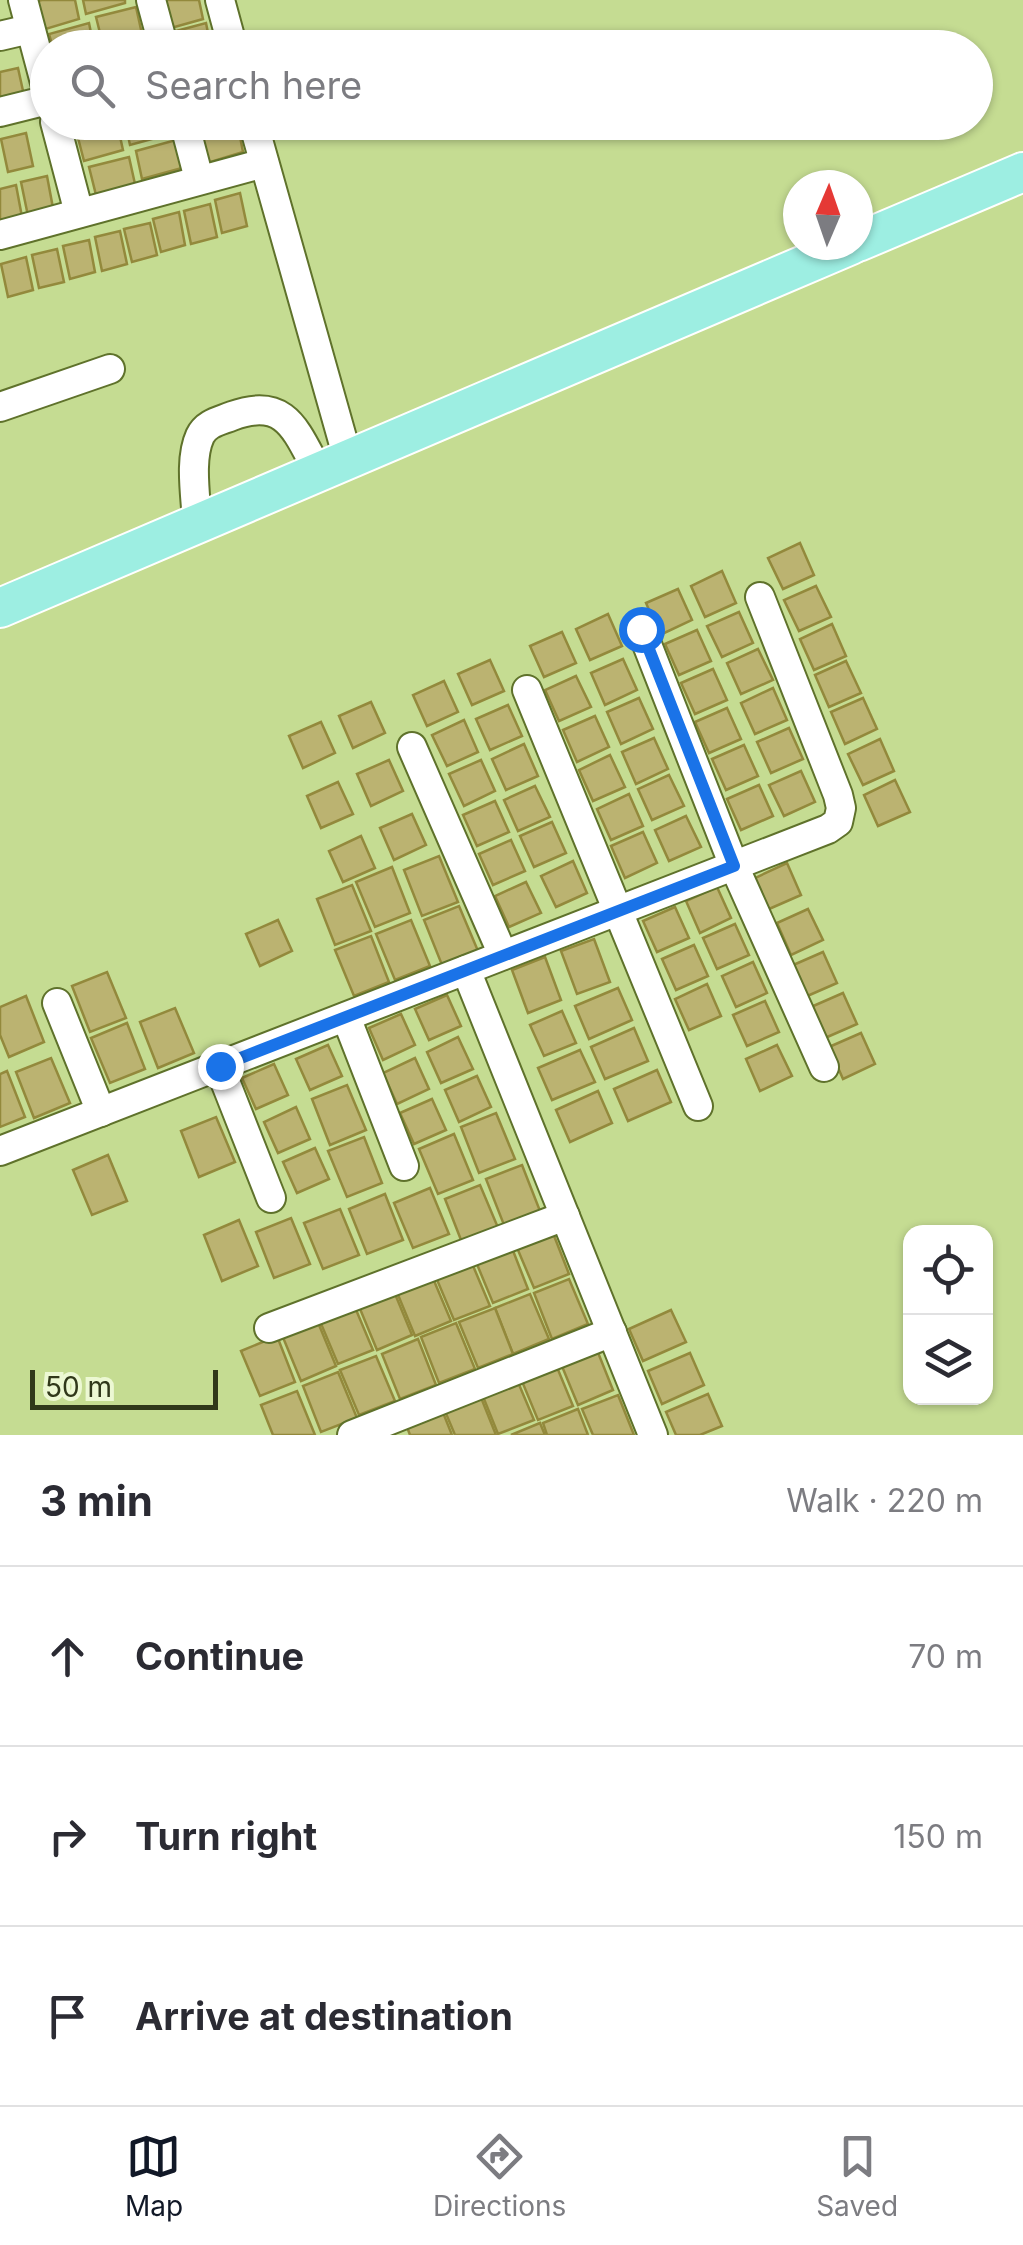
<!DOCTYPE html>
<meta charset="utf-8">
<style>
:root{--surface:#fff;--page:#f7f7f7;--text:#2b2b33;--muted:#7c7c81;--line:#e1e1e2;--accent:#111827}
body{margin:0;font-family:Inter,sans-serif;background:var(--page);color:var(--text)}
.controls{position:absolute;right:30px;bottom:30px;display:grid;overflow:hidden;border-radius:20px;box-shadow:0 2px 8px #0004}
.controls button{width:90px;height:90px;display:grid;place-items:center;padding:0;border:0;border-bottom:2px solid var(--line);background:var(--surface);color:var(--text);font:50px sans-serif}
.compass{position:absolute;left:783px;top:170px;width:90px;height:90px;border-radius:50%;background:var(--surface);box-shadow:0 2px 8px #0004;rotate:2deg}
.scale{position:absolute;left:30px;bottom:25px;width:188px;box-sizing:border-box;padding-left:10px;border:5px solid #30381a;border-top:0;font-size:28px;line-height:35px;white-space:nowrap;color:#30381a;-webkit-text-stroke:8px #ecf8d3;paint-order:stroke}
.stop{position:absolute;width:30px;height:30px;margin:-22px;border:8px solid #1a73e8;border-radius:50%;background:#fff}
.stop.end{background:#1a73e8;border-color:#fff;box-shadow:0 2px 10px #0008}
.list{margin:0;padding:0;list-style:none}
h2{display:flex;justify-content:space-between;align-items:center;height:130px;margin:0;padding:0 40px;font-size:42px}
h2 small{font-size:32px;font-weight:400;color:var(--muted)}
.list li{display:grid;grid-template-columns:65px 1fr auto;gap:30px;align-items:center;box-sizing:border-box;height:180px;padding:0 40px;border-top:2px solid var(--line)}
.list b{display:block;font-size:38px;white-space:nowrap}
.list em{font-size:32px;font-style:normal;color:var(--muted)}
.icon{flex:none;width:55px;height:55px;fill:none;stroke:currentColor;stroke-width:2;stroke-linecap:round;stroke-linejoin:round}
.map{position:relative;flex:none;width:1023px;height:1435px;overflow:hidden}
.search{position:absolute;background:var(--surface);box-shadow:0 2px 8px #0004;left:30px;right:30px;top:30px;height:110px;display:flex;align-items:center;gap:25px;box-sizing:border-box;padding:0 35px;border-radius:55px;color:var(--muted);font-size:38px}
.sheet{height:670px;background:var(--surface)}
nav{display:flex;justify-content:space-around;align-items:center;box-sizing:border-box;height:140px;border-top:2px solid var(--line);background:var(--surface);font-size:28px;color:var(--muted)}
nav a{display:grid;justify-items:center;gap:5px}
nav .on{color:var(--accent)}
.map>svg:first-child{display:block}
.building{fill:#bbb371;stroke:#93893c;stroke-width:2.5}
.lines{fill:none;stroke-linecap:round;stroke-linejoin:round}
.minor-casing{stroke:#5f722b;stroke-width:32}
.major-casing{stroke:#fff;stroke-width:42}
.minor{stroke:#fff;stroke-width:28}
.major{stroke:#9deee2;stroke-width:38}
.route{stroke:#1a73e8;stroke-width:12}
</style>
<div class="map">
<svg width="1023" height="1435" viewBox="0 0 1023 1435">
<rect width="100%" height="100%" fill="#c5dc92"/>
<g class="building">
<polygon points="42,0 75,0 79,19 39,31 33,2"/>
<polygon points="83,0 125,0 125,3 86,14"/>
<polygon points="166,0 199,0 203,19 164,30 158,2"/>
<polygon points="136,7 142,34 103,45 96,17"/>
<polygon points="89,23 94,48 53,48 49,34"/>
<polygon points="206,23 211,48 169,48 165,34"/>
<polygon points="144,38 146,48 108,48"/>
<polygon points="18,68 25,100 0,107 0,72"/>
<polygon points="125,122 167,122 170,134 130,145"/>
<polygon points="117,123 123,150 84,161 77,134"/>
<polygon points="238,126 243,152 204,164 198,136"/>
<polygon points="26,133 33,166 8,172 1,139"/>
<polygon points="176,140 182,168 142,179 136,151"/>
<polygon points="129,157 135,184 96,195 89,167"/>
<polygon points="47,176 53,208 28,216 21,182"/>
<polygon points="16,185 22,217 0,224 0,189"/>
<polygon points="240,193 247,226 222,233 215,200"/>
<polygon points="210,204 217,237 191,244 184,211"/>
<polygon points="179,212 185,245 161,252 153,219"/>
<polygon points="150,223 157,255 132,262 124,229"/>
<polygon points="120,231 127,264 102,271 95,237"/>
<polygon points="89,240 95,272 70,279 63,246"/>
<polygon points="57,249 64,282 39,288 32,255"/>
<polygon points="26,257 33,290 8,297 1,264"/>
<polygon points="800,543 814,575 783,589 768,558"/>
<polygon points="722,571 736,603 705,617 691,586"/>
<polygon points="816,586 831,617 799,631 784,600"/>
<polygon points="678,589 692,620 660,635 646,603"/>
<polygon points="739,612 753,643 722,657 707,626"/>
<polygon points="608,614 622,646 590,660 576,629"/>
<polygon points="832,624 846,656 814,670 800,639"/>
<polygon points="697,630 711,661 679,675 665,644"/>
<polygon points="562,632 576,663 544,677 530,646"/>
<polygon points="758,649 773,680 741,694 727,663"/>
<polygon points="623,659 637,690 605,705 591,673"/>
<polygon points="490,660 504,691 472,705 458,674"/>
<polygon points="846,661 861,693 829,707 815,675"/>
<polygon points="713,669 727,700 695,714 681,683"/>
<polygon points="576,676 591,707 559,721 545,690"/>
<polygon points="444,681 458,712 427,726 413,695"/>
<polygon points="773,688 787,720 755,734 741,703"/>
<polygon points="639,698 653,729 621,744 607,712"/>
<polygon points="863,698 877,729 845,744 831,712"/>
<polygon points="371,702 385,733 353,748 339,716"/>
<polygon points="508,705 522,736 490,750 476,719"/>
<polygon points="727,708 741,739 709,753 695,722"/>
<polygon points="595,716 609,747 577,762 563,730"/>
<polygon points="464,720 478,752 447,766 432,735"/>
<polygon points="321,722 335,753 303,768 289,736"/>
<polygon points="789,728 803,759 771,773 757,742"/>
<polygon points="654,738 668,769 636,784 622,752"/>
<polygon points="880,739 894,771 863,785 848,754"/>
<polygon points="524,744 538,776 506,790 492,759"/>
<polygon points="744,745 758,776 726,790 712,759"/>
<polygon points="610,755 625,787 593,801 579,770"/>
<polygon points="389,760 403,791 371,806 357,774"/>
<polygon points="481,760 495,791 464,806 449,774"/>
<polygon points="801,771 815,802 784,816 769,785"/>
<polygon points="669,775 684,806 652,820 638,789"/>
<polygon points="895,780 910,812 878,826 864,795"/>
<polygon points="338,782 353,814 321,828 307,796"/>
<polygon points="759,785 773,816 741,830 727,799"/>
<polygon points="535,786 550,817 518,831 504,800"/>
<polygon points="629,794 643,826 611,840 597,809"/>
<polygon points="495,801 509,832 477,846 463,815"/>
<polygon points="412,814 426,845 394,860 380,828"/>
<polygon points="686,816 701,847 669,861 655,830"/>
<polygon points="552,822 566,853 534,867 520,836"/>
<polygon points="643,832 657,863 625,878 611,846"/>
<polygon points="361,836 375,868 343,882 329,851"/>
<polygon points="511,840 525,871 493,885 479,854"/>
<polygon points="439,856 458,902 422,916 404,870"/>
<polygon points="573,861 587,893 556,907 541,876"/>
<polygon points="787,863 801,895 769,909 755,878"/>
<polygon points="392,867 410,913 375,927 356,882"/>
<polygon points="526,882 541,913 509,927 495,896"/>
<polygon points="352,885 371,931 335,945 317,899"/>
<polygon points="717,887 731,918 700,933 686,901"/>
<polygon points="459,906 478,951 442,965 424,920"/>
<polygon points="675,907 689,938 657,952 643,921"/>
<polygon points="808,909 823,940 791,955 777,923"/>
<polygon points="278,920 292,951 260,966 246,934"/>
<polygon points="411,920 430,966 395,980 376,934"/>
<polygon points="735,924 749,955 717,969 703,938"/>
<polygon points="371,936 389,982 354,996 335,950"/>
<polygon points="594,939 610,982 577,994 561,951"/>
<polygon points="694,945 708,976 676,990 662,959"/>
<polygon points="823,952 837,983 805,997 791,966"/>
<polygon points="545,957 561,1000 528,1013 512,970"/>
<polygon points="753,962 767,993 736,1007 722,976"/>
<polygon points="107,972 126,1018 90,1032 72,986"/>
<polygon points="707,984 721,1016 689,1030 675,999"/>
<polygon points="618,988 632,1020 589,1039 575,1006"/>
<polygon points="843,993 857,1024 825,1038 811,1007"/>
<polygon points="447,995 461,1026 429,1040 415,1009"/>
<polygon points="26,996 44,1042 9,1057 0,1035 0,1007"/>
<polygon points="765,1001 779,1032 747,1046 733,1015"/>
<polygon points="175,1008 194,1053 158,1068 140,1022"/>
<polygon points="562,1011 576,1043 544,1056 530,1025"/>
<polygon points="401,1014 415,1045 383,1060 369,1028"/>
<polygon points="127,1023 145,1069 110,1083 91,1038"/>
<polygon points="634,1028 648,1061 605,1079 591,1047"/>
<polygon points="861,1033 875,1064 843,1079 829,1047"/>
<polygon points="458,1037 473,1069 441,1083 427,1052"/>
<polygon points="328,1045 342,1076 310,1090 296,1059"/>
<polygon points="777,1045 792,1076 760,1091 746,1059"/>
<polygon points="580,1050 595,1082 552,1100 538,1068"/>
<polygon points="51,1058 70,1103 34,1118 16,1072"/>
<polygon points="415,1058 429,1089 397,1104 383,1073"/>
<polygon points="274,1064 288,1095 256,1109 242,1078"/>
<polygon points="657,1070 671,1102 628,1121 614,1089"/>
<polygon points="7,1071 25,1117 0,1127 0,1074"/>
<polygon points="477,1076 491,1107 459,1122 445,1090"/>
<polygon points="347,1085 366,1130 330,1145 312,1099"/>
<polygon points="598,1091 612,1123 570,1142 556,1110"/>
<polygon points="432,1099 446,1130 414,1144 400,1113"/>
<polygon points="296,1107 310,1139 278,1153 264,1122"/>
<polygon points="496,1113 515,1159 479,1173 461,1127"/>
<polygon points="216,1117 235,1162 199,1177 181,1131"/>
<polygon points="454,1134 473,1180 438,1194 419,1149"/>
<polygon points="364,1137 382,1183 347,1197 328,1151"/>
<polygon points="315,1148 329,1179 297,1193 283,1162"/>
<polygon points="108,1155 127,1201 92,1215 73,1170"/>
<polygon points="522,1165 540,1211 504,1225 486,1179"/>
<polygon points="480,1185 499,1230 463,1245 445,1199"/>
<polygon points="430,1188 449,1234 413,1248 394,1203"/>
<polygon points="385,1194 403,1240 367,1254 349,1209"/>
<polygon points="340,1209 359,1255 323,1269 304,1223"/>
<polygon points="291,1218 310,1264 274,1278 256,1232"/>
<polygon points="239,1220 258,1266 222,1281 204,1235"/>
<polygon points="551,1228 569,1274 534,1288 515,1243"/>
<polygon points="510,1243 528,1289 493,1303 474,1257"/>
<polygon points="471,1261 490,1306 454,1320 435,1275"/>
<polygon points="432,1276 451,1321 415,1336 396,1290"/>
<polygon points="569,1279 588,1324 552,1339 534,1293"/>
<polygon points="393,1289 412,1335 377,1350 358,1304"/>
<polygon points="530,1294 549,1339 513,1354 495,1308"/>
<polygon points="354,1305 373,1350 338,1364 319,1319"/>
<polygon points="495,1308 513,1354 478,1368 459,1322"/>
<polygon points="671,1310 686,1342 643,1361 629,1329"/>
<polygon points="317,1320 336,1366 301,1381 282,1335"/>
<polygon points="456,1323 475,1369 439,1383 421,1337"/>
<polygon points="277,1336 295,1382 260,1396 241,1351"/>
<polygon points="418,1339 436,1385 400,1399 382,1354"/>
<polygon points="595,1345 613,1390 578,1405 559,1359"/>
<polygon points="690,1353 704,1385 662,1404 648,1371"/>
<polygon points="376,1356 395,1401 359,1415 340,1370"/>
<polygon points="554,1360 573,1406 538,1420 519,1374"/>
<polygon points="338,1372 357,1418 321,1432 303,1386"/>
<polygon points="515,1375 534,1420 498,1434 480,1389"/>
<polygon points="478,1390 496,1435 455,1435 442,1404"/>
<polygon points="297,1391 315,1435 273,1435 261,1405"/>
<polygon points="708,1394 722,1426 700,1435 676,1435 666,1412"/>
<polygon points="618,1395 634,1435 593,1435 582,1409"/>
<polygon points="440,1405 452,1435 410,1435 404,1419"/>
<polygon points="578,1409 588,1435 547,1435 543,1423"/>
<polygon points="540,1423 545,1435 511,1435"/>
</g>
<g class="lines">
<g class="minor-casing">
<g id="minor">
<polyline points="23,0 48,94"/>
<polyline points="151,0 164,48"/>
<polyline points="220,0 233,48"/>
<polyline points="0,36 30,29"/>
<polyline points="0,112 48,100"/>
<polyline points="55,122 79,213"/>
<polyline points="184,122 199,179"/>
<polyline points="253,122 348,459"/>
<polyline points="0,235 264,163"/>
<polyline points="0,407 110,369"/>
<path d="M197,523c-1,-26 -8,-63 3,-87 6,-13 20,-15 32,-20 54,-20 64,15 86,55"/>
<polyline points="641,629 734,866 824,1067"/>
<polyline points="527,690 698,1106"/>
<polyline points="412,747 503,955"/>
<polyline points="466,970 653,1435"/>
<polyline points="57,1003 101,1112"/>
<polyline points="346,1017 404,1166"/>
<polyline points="219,1066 271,1198"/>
<polyline points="0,1151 828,829 838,822 841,808 838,795 760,597"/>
<polyline points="269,1328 565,1216"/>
<polyline points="352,1435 612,1332"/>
</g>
</g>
<g class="major-casing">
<g id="major">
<polyline points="858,242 1023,172"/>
<polyline points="0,608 851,245"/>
</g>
</g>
<use href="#minor" class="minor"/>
<use href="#major" class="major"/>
</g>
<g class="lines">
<polyline class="route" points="220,1066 734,866 641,629"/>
</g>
</svg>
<div class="controls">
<button><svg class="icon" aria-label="locate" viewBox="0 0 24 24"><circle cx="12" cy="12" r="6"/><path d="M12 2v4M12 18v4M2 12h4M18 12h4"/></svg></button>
<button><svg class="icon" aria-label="layers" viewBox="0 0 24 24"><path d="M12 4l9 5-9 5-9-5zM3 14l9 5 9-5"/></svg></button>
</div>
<svg class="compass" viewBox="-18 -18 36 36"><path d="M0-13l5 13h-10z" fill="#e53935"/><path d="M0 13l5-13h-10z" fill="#7c7c81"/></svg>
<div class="scale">50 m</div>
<div class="stop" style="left:641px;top:629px"></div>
<div class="stop end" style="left:220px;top:1066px"></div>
<div class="search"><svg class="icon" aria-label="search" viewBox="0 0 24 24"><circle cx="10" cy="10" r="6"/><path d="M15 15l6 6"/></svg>Search here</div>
</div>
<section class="sheet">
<h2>3 min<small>Walk · 220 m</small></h2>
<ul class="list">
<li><svg class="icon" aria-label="ahead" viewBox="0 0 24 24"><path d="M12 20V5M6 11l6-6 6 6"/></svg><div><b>Continue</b></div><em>70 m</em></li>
<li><svg class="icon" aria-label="right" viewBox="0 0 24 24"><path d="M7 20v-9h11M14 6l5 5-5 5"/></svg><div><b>Turn right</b></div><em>150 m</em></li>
<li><svg class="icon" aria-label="arrive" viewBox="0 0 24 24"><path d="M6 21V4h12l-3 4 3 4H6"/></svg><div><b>Arrive at destination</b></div></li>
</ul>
</section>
<nav>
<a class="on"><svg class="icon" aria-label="map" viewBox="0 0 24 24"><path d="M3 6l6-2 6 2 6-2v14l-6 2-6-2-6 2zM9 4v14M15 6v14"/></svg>Map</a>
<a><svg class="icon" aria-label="directions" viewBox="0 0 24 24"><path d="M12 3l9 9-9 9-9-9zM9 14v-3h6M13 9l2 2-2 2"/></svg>Directions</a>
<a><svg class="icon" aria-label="saved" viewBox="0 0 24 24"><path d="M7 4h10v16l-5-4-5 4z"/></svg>Saved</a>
</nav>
